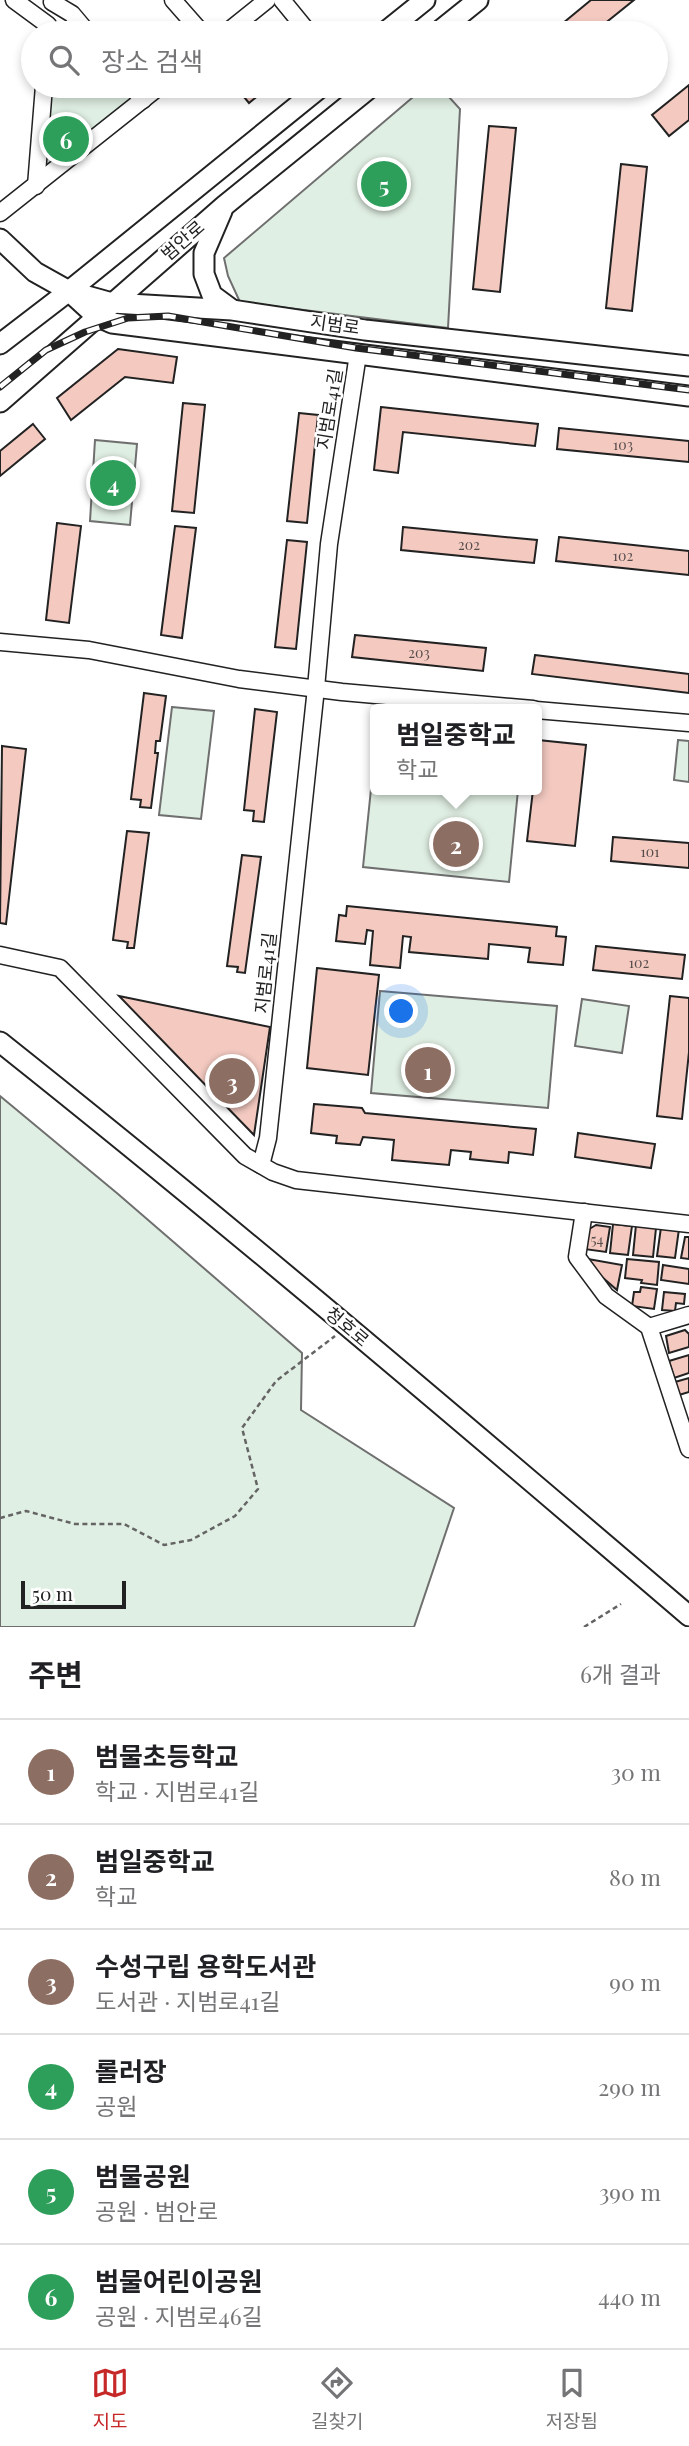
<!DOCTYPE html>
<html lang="ko">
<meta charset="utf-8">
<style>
:root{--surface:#fff;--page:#f6f6f6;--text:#202124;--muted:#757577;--line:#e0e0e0;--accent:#c62828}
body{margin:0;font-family:"Playfair Display","Noto Sans KR",serif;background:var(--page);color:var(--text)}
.scale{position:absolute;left:21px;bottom:18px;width:105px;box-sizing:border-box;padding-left:7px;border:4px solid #222;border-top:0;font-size:19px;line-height:24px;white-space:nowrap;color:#222;-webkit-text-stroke:5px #fff;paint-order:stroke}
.you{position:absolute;left:402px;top:1012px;width:24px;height:24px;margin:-18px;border:5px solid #fff;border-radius:50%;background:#1a73e8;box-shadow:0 0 0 10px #1a73e833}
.badge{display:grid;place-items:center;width:46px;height:46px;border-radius:50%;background:var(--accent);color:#fff;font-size:23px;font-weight:700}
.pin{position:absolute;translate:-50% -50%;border:4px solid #fff;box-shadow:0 2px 7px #0006}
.popup{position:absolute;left:370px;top:704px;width:172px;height:91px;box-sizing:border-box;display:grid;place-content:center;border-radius:7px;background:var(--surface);filter:drop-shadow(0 2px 5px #0005);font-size:23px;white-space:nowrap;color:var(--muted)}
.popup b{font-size:26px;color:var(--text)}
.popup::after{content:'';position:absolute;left:50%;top:100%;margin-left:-14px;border:14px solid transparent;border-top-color:var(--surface)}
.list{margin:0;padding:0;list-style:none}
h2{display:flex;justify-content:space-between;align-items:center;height:91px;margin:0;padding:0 28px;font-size:30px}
h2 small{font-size:23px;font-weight:400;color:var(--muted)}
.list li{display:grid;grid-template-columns:46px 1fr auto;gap:21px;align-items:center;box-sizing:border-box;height:105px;padding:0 28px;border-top:2px solid var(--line)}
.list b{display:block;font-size:26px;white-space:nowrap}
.list p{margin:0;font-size:23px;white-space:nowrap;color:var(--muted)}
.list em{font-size:23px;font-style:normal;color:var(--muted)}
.icon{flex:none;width:38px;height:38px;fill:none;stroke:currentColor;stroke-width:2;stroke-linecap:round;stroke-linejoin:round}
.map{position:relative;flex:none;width:689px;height:1627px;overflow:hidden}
.search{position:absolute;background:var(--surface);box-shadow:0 4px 10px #0003;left:21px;right:21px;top:21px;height:77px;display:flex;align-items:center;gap:18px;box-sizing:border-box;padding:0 24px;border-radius:38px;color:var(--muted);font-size:26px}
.sheet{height:721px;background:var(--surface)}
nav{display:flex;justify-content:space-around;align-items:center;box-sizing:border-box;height:98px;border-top:2px solid var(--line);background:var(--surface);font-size:19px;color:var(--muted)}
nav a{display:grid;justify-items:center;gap:4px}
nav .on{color:var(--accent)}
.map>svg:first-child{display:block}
.green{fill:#e0efe3;stroke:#6f6f6f;stroke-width:2}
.building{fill:#f3c9c0;stroke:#222;stroke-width:2}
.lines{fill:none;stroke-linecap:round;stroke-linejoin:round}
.minor-casing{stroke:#222;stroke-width:19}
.major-casing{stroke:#222;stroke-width:23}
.path{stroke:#646464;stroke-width:2.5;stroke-dasharray:5 3.5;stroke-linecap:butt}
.minor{stroke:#fff;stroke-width:16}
.major{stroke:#fff;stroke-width:19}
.rail-casing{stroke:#222;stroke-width:7}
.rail{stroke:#fff;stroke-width:4.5;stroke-dasharray:13;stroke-linecap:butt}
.labels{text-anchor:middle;stroke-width:5;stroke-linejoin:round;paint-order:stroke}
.number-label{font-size:14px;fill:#564c4a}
.street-label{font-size:18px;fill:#222;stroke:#fff}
</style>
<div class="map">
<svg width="689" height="1627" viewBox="0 0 689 1627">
<rect width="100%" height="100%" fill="#fff"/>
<g class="green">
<polygon points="51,86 126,86 137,99 40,178"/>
<polygon points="426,86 439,86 460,109 448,328 240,302 228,276 224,258"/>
<polygon points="95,440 137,444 130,525 90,521"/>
<polygon points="172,707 214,711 201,819 159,815"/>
<polygon points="678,740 689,741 689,782 674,780"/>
<polygon points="375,750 376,790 518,790 509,882 363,867"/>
<polygon points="380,991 557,1006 548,1108 371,1093"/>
<polygon points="582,999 629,1006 622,1053 575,1046"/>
<polygon points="0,1096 118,1194 302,1353 301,1410 454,1508 414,1627 0,1627"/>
</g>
<g class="building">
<polygon points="591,0 634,0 593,33 551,33"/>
<polygon points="689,85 689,120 669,136 652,115"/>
<polygon points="235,86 270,86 249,103"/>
<polygon points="489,126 516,128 500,292 473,289"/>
<polygon points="621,164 647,167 632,311 606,308"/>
<polygon points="118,349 177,357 173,383 125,377 71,420 57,398"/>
<polygon points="183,403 205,405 194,513 172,511"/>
<polygon points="381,407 538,424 535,446 403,432 398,473 374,470"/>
<polygon points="299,413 318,415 307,523 287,521"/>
<polygon points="33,424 45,439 0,476 0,451"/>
<polygon points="559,428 689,441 689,462 557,449"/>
<polygon points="57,523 81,526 69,623 46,620"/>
<polygon points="175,526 196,528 182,638 161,635"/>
<polygon points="403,527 537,540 534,563 401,550"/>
<polygon points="559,537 689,551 689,575 556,561"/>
<polygon points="287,540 307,542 296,649 275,647"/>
<polygon points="355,635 486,648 483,671 352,657"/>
<polygon points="535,655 689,674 689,693 532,674"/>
<polygon points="144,693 166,696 160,741 156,741 155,753 158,753 151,808 140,807 141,800 131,799"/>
<polygon points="255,709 277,712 264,822 253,821 254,811 244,810"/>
<polygon points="538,740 586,745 575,846 527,841 533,790 536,790"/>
<polygon points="2,746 26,749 6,924 0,923"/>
<polygon points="127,831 149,833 134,948 127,948 128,942 113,940"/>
<polygon points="613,837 689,843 689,868 611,861"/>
<polygon points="242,855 261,857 245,973 237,972 238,967 227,966"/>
<polygon points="347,906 557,927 556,936 566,937 563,965 528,962 530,948 489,944 488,959 409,952 411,937 403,936 400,968 370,965 373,931 367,930 365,944 336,941 339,915 346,916"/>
<polygon points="596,946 685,955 682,979 593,970"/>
<polygon points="317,968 379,975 368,1075 307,1068"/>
<polygon points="119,996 270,1027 254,1135"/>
<polygon points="670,996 689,998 689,1052 682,1119 657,1116"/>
<polygon points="314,1104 362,1108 365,1113 536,1129 533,1155 509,1152 508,1163 470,1159 471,1152 451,1150 449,1165 392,1160 394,1140 363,1137 360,1145 336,1143 337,1136 311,1133"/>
<polygon points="578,1133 655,1144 651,1168 575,1157"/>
<polygon points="613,1224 632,1226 628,1255 610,1253"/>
<polygon points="596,1225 610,1227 606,1252 584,1249 586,1231"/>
<polygon points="636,1225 656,1228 653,1257 633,1255"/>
<polygon points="661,1227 679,1229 675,1258 657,1256"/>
<polygon points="685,1237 689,1237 689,1259 681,1258"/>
<polygon points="588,1259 622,1265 617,1290 587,1264"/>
<polygon points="627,1259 659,1262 657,1285 641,1283 642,1280 625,1278"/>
<polygon points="663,1265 689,1269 689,1284 661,1280"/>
<polygon points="641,1287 657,1289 654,1309 632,1306 634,1292 640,1292"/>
<polygon points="664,1292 685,1294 684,1304 676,1303 675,1311 662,1310"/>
<polygon points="685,1330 689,1334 689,1347 669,1353 666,1336"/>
<polygon points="689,1355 689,1373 674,1378 669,1361"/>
<polygon points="689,1378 689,1392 679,1395 675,1382"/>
</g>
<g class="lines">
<g class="minor-casing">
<g id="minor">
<polyline points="14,0 48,25"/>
<polyline points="173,0 202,33"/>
<polyline points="282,0 309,33"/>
<polyline points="52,2 72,14 88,33"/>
<polyline points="226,33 267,0"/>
<polyline points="131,86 143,100"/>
<polyline points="36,186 44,86"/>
<polyline points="0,213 160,86"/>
<polyline points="0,642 89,650 239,679 342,692 533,709"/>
<polyline points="536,710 689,723"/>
<polyline points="0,955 60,968 245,1156 273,1172 296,1180 689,1224"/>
<polyline points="261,1165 268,1138 316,688 329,544 358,354"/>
<polyline points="584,1212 577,1257 606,1296 649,1327 689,1449"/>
<polyline points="649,1327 689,1315"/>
</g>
</g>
<g class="major-casing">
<g id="major">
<polyline points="384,33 425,0"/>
<polyline points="437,33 478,0"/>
<polyline points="222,211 204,253 204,274 212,295 231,309"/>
<polyline points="0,239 35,272 69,291 112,303 232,310 365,330 689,366"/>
<polyline points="72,294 96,316 112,323 689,396"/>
<polyline points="0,344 69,291 322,86"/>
<polyline points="0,402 224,206 372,86"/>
<path d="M0,1042c234,186 462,380 689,574"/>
</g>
</g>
<g class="path">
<polyline points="0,1518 26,1511 75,1524 124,1524 164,1545 191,1540 235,1516 258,1489 242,1428 276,1381 335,1336"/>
<polyline points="584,1627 621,1604"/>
</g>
<use href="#minor" class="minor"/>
<use href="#major" class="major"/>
<g class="rail-casing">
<polyline id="rail" points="0,387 46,350 85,332 128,318 168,316 356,348 689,390"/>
</g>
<use href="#rail" class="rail"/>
</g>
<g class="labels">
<g class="number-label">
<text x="623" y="450">103</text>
<text x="469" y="550">202</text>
<text x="623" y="561">102</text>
<text x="419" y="658">203</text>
<text x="650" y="857">101</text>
<text x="639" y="968">102</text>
<text x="597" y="1245">54</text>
</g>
<g class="street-label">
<text transform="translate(183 241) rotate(-41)" y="6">범안로</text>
<text transform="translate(335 325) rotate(8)" y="6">지범로</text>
<text transform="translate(330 409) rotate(-81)" y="6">지범로41길</text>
<text transform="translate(266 973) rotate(-84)" y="6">지범로41길</text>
<text transform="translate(347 1327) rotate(40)" y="6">청호로</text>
</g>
</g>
</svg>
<div class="scale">50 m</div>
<div class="you"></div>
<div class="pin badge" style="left:428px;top:1070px;background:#8d6e63">1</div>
<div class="pin badge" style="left:456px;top:844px;background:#8d6e63">2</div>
<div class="popup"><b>범일중학교</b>학교</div>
<div class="pin badge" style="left:232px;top:1081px;background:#8d6e63">3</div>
<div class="pin badge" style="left:113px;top:483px;background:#2e9e5b">4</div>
<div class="pin badge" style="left:384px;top:184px;background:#2e9e5b">5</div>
<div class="pin badge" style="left:66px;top:139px;background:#2e9e5b">6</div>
<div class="search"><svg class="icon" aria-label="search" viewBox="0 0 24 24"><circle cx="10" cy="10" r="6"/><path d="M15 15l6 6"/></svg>장소 검색</div>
</div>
<section class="sheet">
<h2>주변<small>6개 결과</small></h2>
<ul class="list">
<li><span class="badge" style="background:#8d6e63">1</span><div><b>범물초등학교</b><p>학교 · 지범로41길</p></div><em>30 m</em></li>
<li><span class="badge" style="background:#8d6e63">2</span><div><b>범일중학교</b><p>학교</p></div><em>80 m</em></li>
<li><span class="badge" style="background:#8d6e63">3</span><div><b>수성구립 용학도서관</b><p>도서관 · 지범로41길</p></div><em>90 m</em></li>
<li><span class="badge" style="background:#2e9e5b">4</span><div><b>롤러장</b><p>공원</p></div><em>290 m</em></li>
<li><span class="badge" style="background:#2e9e5b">5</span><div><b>범물공원</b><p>공원 · 범안로</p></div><em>390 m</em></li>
<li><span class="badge" style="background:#2e9e5b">6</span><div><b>범물어린이공원</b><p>공원 · 지범로46길</p></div><em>440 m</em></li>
</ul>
</section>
<nav>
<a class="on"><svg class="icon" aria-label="map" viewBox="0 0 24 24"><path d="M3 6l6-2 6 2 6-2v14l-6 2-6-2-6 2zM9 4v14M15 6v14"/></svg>지도</a>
<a><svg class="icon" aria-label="directions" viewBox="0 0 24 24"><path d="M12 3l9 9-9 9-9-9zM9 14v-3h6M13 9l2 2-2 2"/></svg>길찾기</a>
<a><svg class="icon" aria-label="saved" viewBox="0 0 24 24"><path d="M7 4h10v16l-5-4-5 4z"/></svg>저장됨</a>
</nav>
